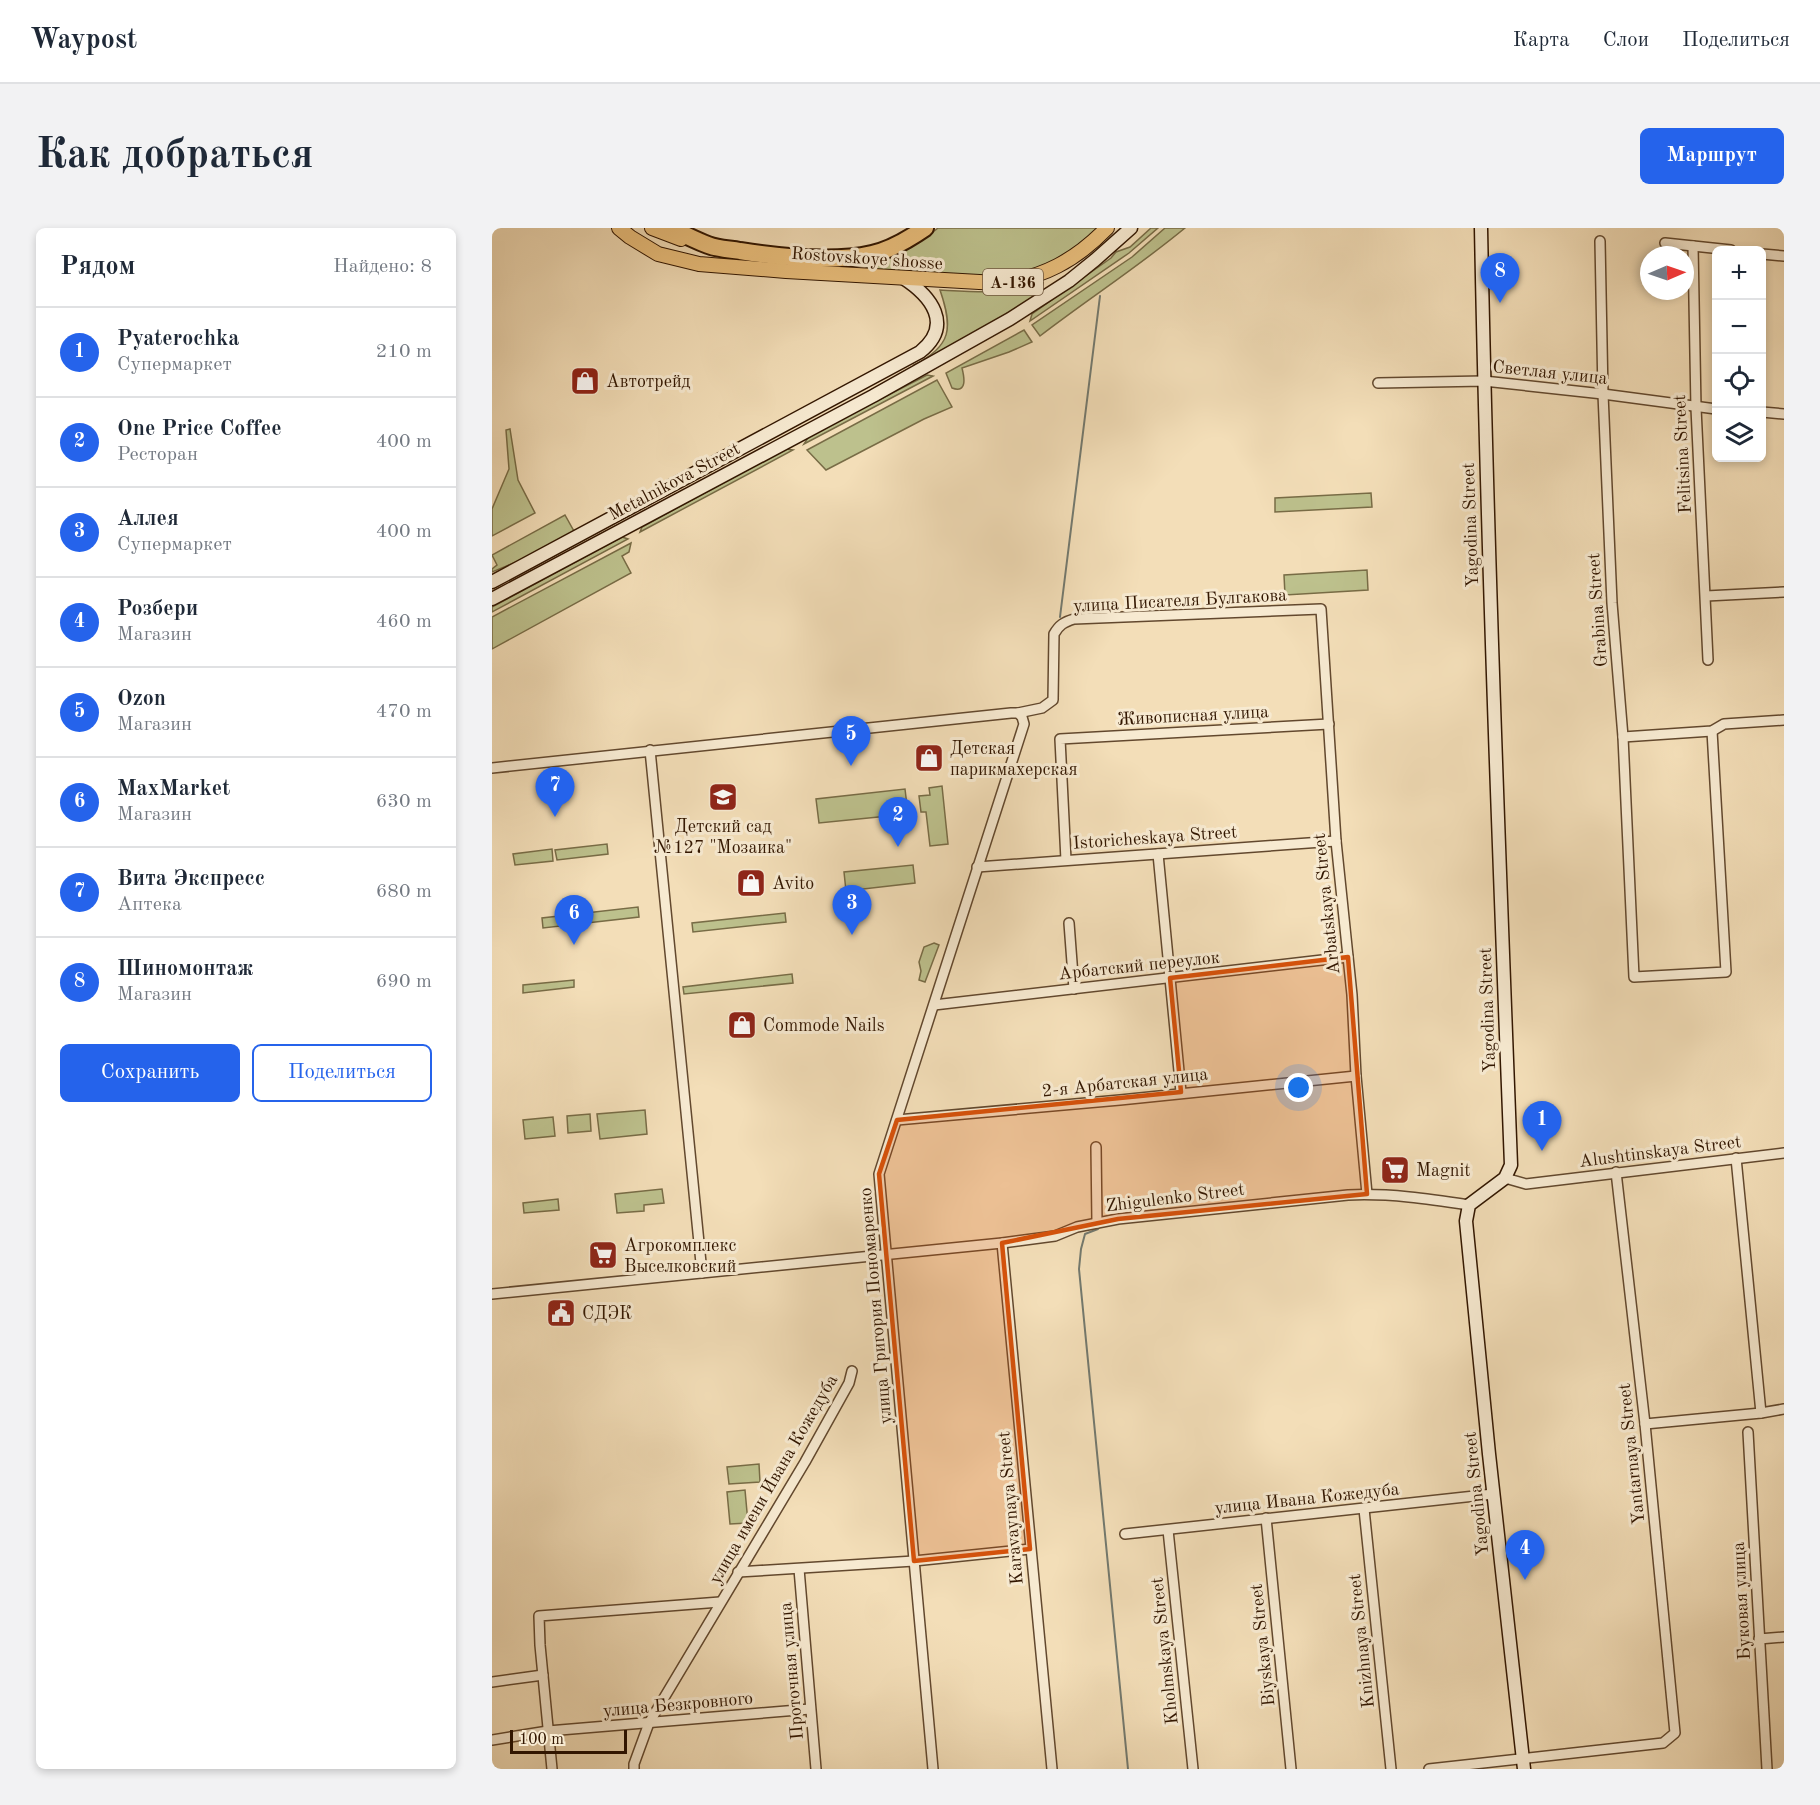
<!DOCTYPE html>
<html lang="ru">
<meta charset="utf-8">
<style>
:root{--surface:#fff;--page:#f2f2f3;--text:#1f2937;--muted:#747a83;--line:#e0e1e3;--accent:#2563eb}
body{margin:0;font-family:"Old Standard TT",serif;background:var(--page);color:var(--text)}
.controls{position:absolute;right:18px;top:18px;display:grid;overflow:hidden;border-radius:9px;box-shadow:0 3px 9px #0003}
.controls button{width:54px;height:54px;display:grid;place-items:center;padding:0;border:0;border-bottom:2px solid var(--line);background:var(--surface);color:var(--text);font:30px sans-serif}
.compass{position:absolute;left:1148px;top:18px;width:54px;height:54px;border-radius:50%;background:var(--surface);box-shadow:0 3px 9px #0003;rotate:88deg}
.scale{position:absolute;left:18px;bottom:15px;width:117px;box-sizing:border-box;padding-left:6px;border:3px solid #321600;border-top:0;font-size:16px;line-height:21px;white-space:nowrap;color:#321600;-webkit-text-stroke:4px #f7ead1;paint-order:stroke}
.you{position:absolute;left:807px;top:860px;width:21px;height:21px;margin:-15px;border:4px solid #fff;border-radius:50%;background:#1a73e8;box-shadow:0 0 0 9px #1a73e833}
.badge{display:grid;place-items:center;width:39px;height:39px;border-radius:50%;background:var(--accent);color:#fff;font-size:20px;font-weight:700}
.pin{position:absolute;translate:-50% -50px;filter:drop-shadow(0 2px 3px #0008)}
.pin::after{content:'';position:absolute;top:32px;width:21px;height:18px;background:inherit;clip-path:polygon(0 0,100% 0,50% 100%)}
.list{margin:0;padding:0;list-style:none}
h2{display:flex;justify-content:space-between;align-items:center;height:78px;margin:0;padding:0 24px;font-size:26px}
h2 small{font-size:20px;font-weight:400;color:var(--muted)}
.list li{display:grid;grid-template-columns:39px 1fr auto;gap:18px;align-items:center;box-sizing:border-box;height:90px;padding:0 24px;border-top:2px solid var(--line)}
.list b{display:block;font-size:22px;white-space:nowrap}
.list p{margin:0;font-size:20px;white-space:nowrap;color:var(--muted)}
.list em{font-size:20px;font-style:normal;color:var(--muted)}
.actions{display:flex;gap:12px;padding:18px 24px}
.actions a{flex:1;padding:14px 0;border:2px solid var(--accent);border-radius:9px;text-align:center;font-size:21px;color:var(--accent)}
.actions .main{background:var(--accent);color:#fff}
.icon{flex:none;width:33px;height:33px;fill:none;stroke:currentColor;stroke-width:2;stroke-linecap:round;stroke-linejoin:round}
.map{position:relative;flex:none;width:1292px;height:1541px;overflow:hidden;border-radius:9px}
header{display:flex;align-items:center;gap:36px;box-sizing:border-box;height:84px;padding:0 30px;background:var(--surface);border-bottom:2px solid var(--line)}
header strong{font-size:28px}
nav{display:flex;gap:33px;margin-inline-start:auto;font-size:21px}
.intro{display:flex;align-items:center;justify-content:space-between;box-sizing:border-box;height:144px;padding:0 36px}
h1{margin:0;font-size:42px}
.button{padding:15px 27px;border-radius:9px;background:var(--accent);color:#fff;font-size:21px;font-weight:700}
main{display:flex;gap:36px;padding:0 36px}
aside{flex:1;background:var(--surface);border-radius:9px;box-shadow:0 3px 9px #0003}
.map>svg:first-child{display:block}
.green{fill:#bdc18d;stroke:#786c46;stroke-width:1.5}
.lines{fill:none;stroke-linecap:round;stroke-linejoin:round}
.stream{stroke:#73796e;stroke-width:2}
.street-casing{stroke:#62482e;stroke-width:12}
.secondary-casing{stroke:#321600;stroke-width:15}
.primary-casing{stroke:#321600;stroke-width:16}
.highway-casing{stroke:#321600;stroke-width:20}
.street{stroke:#f7ead1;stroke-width:9}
.secondary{stroke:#f7ead1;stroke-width:12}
.primary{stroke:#eabf7c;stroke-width:14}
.highway{stroke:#eabf7c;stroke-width:16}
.marked{fill:#d6520b;fill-opacity:0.2;stroke:#d6520b;stroke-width:4.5;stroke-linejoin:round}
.labels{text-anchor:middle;stroke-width:6;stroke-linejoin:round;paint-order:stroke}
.shield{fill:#f7ead1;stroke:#6d563f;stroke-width:1.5}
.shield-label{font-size:16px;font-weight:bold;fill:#321600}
.street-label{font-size:18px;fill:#321600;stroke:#f7ead1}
.poi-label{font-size:18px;fill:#321600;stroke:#f7ead1;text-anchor:start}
</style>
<header>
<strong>Waypost</strong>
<nav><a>Карта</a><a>Слои</a><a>Поделиться</a></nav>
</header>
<div class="intro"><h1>Как добраться</h1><a class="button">Маршрут</a></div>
<main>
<aside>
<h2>Рядом<small>Найдено: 8</small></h2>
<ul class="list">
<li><span class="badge">1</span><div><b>Pyaterochka</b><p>Супермаркет</p></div><em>210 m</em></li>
<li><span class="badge">2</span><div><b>One Price Coffee</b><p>Ресторан</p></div><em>400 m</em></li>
<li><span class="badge">3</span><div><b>Аллея</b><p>Супермаркет</p></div><em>400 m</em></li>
<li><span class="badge">4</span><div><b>Розбери</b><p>Магазин</p></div><em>460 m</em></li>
<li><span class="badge">5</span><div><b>Ozon</b><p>Магазин</p></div><em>470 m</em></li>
<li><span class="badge">6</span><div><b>MaxMarket</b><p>Магазин</p></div><em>630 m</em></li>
<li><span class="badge">7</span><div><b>Вита Экспресс</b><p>Аптека</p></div><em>680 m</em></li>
<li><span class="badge">8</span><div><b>Шиномонтаж</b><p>Магазин</p></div><em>690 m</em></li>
</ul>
<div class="actions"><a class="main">Сохранить</a><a>Поделиться</a></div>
</aside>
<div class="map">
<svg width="1292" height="1541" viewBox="0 0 1292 1541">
<rect width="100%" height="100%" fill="#f3deb8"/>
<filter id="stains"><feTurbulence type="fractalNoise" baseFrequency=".00333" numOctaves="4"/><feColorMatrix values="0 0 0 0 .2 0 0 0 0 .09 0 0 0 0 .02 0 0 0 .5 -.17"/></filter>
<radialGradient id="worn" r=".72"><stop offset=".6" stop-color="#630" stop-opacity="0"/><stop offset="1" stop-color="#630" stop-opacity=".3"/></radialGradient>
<g class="green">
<path d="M446,0h161l-22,19 -39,23 -37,8 -137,-9c27,-11 52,-22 74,-41z"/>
<polygon points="659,0 666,0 637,25 538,93 540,86 619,30 624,24 638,19"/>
<path d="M673,0h20c-47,39 -97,71 -145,108l-8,-11 100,-68z"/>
<path d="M551,55l-2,9 -22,16 -103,59 -2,-2c38,-19 39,-37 26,-75 36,2 69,5 103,-7z"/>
<path d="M532,102l8,12 -23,10 -47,16c2,8 6,26 -10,20l-6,-15z"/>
<polygon points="435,147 441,148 312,216 317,208"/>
<polygon points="445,152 460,179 432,191 334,242 315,222"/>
<polygon points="18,201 26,252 43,285 0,308 0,281 17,241 14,202"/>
<polygon points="294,221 301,222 148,304 150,299"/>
<polygon points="879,265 880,279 783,284 783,270"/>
<polygon points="73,287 83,305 41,327 0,344 0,341 5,337 0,327"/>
<polygon points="130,309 136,311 0,384 0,379"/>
<polygon points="139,315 137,324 130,328 139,345 0,421 0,389"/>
<polygon points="875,342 876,362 793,367 792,347"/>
<polygon points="450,558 456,616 438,618 434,584 429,584 427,568 438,567 437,560"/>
<polygon points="413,561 416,586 327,595 324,571"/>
<polygon points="115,616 116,626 65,632 63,622"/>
<polygon points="60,621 61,633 23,637 21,626"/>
<polygon points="421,637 423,655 354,663 352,644"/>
<polygon points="146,679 147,689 51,700 50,690"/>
<polygon points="293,685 294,694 201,704 200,695"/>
<polygon points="442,715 447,717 433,754 427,752 429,743 427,734 432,719"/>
<polygon points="300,746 301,755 192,766 191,759"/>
<polygon points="82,752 82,759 31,765 31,757"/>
<polygon points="153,882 155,906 108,911 105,886"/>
<polygon points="98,886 99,903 76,905 75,888"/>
<polygon points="61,889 63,908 33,911 31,892"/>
<polygon points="170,961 172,975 152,977 152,983 125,985 123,966"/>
<polygon points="66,971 67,982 32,985 31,975"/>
<polygon points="267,1236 268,1254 237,1256 235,1239"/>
<polygon points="253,1262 256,1295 238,1296 235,1264"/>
</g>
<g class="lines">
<g class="stream">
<polyline points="568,389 608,68"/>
<polyline points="606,1001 593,1006 589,1021 587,1041 636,1541"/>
</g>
<g class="street-casing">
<g id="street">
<polyline points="1108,13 1111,166 1120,375 1131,509 1142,749 1234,744 1220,503"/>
<polyline points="1173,15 1239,22"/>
<polyline points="1201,18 1204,180 1216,432"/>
<polyline points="1270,26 1292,28"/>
<polyline points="886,155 992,153 1111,166 1224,181"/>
<polyline points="1270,184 1292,186"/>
<polyline points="1214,368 1292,364"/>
<path d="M526,485l24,-5 11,-8 1,-66c5,-9 10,-12 20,-15l247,-10 15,232 16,154 4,81 11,118"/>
<polyline points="1131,509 1220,503 1232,496 1292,492"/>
<polyline points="158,522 210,1045"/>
<polyline points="0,540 519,485 526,485 530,489 532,496 387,946 441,1541"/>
<polyline points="666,626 689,864"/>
<polyline points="574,632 568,511 837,496"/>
<polyline points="485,639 844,613"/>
<polyline points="577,695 582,761"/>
<polyline points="442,777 856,729"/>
<polyline points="405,892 628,872 864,848"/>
<polyline points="604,919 605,995"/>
<polyline points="1244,930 1269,1185"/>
<polyline points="1013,950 1034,956 1292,925"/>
<polyline points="510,1015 560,1541"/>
<path d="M0,1066l510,-51 53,-7 22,-9 41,-8 230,-24c41,-2 81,4 121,10"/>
<polyline points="1153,1196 1269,1185 1292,1181"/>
<polyline points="1256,1204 1275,1541"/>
<polyline points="872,1281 899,1541"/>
<polyline points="774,1290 799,1541"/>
<polyline points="676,1302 701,1541"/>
<polyline points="633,1306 1001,1266"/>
<polyline points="307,1341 324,1541"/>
<polyline points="246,1344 422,1333 538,1321"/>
<polyline points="1267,1411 1292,1409"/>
<polyline points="0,1454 51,1447"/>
<polyline points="0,1512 56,1503 318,1481"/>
<polyline points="60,1541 48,1417 47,1388 228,1374"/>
<polyline points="142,1541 142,1536 157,1495 313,1234 357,1155 360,1143"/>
<polyline points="937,1541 1171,1515 1183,1505 1153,1196 1124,944"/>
</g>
</g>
<g class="secondary-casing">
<g id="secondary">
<path d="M989,0c6,313 18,625 30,937l-6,13 -36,27 -3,16 23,233 35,315"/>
<path d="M0,354l428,-230c34,-27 11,-56 -17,-74"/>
<polyline points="0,371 381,168 518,91 577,53 603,32 639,0"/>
</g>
</g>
<g class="primary-casing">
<g id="primary">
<path d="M127,0l11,9 28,17 41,10 87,7 211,12c45,-4 79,-23 110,-55"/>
<polyline points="160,0 189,11"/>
</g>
</g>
<g class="highway-casing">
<path id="highway" d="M179,0c12,6 24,12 37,17 10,4 21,4 32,6 39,6 93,12 132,3 19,-4 37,-15 53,-26"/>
</g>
<use href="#street" class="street"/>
<use href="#secondary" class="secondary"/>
<use href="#primary" class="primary"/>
<use href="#highway" class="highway"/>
</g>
<path class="marked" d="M856,729l19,237 -249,25 -116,24 28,306 -116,12 -35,-387 18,-54 284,-28 -11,-114z"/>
<defs>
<g id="shop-square" transform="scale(1.5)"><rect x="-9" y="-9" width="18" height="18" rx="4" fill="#8f2418" stroke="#f7ead1"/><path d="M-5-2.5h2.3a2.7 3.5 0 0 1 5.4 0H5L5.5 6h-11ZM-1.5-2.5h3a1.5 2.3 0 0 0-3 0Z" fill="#fff"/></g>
<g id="school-square" transform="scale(1.5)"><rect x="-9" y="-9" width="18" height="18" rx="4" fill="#8f2418" stroke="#f7ead1"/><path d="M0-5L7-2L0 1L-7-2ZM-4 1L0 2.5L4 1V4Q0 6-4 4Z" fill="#fff"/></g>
<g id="supermarket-square" transform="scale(1.5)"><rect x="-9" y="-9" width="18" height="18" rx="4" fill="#8f2418" stroke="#f7ead1"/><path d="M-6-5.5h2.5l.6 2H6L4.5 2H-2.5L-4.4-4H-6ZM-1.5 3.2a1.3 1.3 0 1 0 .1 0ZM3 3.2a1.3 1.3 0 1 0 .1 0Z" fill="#fff"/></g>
<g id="civic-square" transform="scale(1.5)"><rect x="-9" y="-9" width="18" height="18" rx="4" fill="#8f2418" stroke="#f7ead1"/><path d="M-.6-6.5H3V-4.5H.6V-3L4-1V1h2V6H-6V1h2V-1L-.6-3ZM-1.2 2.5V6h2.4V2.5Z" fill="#fff"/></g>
</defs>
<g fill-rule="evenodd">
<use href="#shop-square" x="93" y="153"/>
<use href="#shop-square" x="437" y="530"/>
<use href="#school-square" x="231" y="569"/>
<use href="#shop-square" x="259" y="655"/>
<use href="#shop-square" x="250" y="797"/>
<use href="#supermarket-square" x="903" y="942"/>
<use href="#supermarket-square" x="111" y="1027"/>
<use href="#civic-square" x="69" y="1085"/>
</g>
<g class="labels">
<rect class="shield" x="491" y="41" width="60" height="26" rx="4.5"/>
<g class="shield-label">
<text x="521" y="60">А-136</text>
</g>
<g class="street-label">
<text transform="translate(375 30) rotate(4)" y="6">Rostovskoye shosse</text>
<text transform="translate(1058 144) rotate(6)" y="6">Светлая улица</text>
<text transform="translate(1190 226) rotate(-93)" y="6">Felitsina Street</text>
<text transform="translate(182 253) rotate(-28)" y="6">Metalnikova Street</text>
<text transform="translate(978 297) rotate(-92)" y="6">Yagodina Street</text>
<text transform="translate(688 372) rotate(-3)" y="6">улица Писателя Булгакова</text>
<text transform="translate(1105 382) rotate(-94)" y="6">Grabina Street</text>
<text transform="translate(701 487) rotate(-3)" y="6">Живописная улица</text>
<text transform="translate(663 609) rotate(-4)" y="6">Istoricheskaya Street</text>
<text transform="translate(834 676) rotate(-96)" y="6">Arbatskaya Street</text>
<text transform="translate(647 737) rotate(-6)" y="6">Арбатский переулок</text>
<text transform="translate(995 782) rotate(-92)" y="6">Yagodina Street</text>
<text transform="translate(633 854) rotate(-6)" y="6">2-я Арбатская улица</text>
<text transform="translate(1168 923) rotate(-7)" y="6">Alushtinskaya Street</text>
<text transform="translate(683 969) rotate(-7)" y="6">Zhigulenko Street</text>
<text transform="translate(383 1078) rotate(-95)" y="6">улица Григория Пономаренко</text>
<text transform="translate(1139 1226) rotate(-96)" y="6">Yantarnaya Street</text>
<text transform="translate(281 1251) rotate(-60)" y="6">улица имени Ивана Кожедуба</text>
<text transform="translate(984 1266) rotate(-96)" y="6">Yagodina Street</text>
<text transform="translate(815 1270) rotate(-6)" y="6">улица Ивана Кожедуба</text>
<text transform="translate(518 1280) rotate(-95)" y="6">Karavaynaya Street</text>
<text transform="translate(1249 1373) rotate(-93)" y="6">Буковая улица</text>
<text transform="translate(869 1413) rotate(-96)" y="6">Knizhnaya Street</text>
<text transform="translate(770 1417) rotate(-96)" y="6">Biyskaya Street</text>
<text transform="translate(672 1423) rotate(-96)" y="6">Kholmskaya Street</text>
<text transform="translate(299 1443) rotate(-95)" y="6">Проточная улица</text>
<text transform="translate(186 1476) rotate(-5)" y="6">улица Безкровного</text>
</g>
<g class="poi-label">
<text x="114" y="159">Автотрейд</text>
<text x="458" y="526">Детская<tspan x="458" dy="21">парикмахерская</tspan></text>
<text x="231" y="604" text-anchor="middle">Детский сад<tspan x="231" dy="21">№127 "Мозаика"</tspan></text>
<text x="280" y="661">Avito</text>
<text x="271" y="803">Commode Nails</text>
<text x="924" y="948">Magnit</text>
<text x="132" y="1023">Агрокомплекс<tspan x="132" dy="21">Выселковский</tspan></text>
<text x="90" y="1091">СДЭК</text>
</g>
</g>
<rect width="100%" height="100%" filter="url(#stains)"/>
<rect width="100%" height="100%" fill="url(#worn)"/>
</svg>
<div class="controls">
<button>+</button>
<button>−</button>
<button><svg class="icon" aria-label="locate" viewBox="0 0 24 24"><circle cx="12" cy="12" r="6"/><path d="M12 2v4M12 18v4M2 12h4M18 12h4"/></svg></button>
<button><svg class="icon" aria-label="layers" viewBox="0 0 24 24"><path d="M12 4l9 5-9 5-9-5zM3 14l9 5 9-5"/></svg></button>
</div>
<svg class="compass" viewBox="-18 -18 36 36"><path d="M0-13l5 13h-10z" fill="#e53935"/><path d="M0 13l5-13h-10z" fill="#747a83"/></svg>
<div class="scale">100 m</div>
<div class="you"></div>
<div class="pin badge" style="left:1050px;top:923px">1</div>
<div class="pin badge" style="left:406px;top:619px">2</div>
<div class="pin badge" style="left:360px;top:707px">3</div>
<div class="pin badge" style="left:1033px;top:1352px">4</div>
<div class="pin badge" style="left:359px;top:538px">5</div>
<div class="pin badge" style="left:82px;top:717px">6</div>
<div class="pin badge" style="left:63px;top:589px">7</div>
<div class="pin badge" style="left:1008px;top:75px">8</div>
</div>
</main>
